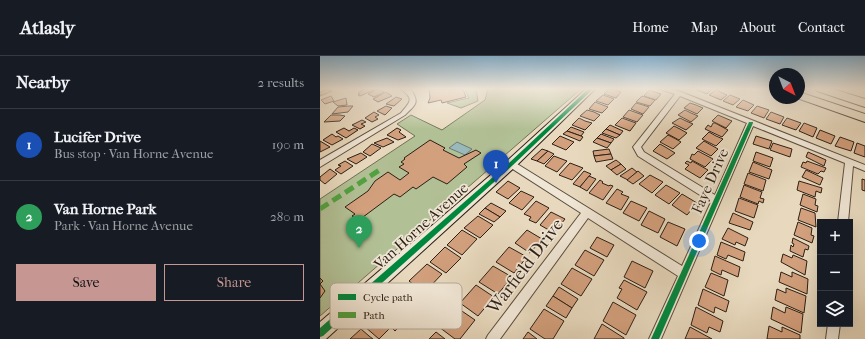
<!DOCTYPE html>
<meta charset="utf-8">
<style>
:root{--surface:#171b24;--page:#20242c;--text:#f1f3f6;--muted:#9ea1a6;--line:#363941;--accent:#c59692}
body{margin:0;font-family:"IM FELL French Canon",serif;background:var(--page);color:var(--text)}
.controls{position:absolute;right:12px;bottom:12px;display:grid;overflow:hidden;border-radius:0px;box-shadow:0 4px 16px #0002}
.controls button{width:36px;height:36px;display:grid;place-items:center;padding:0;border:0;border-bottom:1px solid var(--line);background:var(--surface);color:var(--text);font:20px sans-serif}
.compass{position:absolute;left:449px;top:12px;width:36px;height:36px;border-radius:50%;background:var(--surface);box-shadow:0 4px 16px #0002;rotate:138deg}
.you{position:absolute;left:379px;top:185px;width:14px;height:14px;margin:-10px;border:3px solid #fff;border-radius:50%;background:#1a73e8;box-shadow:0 0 0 6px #1a73e833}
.badge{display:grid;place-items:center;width:26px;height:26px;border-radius:50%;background:var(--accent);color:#fff;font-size:13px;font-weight:700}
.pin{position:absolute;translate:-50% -33px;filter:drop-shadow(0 1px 2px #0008)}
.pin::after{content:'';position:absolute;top:21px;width:14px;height:12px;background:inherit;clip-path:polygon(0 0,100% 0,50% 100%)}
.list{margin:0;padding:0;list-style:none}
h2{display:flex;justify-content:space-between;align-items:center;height:52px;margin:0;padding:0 16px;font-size:17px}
h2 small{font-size:13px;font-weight:400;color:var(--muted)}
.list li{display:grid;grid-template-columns:26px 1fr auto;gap:12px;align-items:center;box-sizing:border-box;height:72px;padding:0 16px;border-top:1px solid var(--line)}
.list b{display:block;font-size:15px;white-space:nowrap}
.list p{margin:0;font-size:13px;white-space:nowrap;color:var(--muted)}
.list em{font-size:13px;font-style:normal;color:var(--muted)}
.actions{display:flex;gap:8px;padding:12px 16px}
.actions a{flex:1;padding:9px 0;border:1px solid var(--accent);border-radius:0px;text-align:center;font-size:14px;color:var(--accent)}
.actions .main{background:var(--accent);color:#111}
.icon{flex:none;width:22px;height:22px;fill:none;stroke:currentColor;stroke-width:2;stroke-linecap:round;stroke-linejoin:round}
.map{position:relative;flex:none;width:545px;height:283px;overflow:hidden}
header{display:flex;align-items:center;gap:24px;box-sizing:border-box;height:56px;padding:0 20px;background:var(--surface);border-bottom:1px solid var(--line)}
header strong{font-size:19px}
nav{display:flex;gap:22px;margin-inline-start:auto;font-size:14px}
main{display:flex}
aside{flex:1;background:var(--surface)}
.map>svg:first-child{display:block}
.green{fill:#b2c095;stroke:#6f7055}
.water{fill:#99b9ba;stroke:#6d7b78}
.building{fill:#d3a07d;stroke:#2c1f15}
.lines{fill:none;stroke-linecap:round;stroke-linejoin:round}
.street-casing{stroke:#5b4e3f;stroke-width:2}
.secondary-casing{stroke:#2c1f15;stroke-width:2}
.highway-casing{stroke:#2c1f15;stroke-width:2}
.street{fill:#f0e6d5;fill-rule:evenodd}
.secondary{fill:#f0e6d5;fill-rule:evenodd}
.highway{fill:#e8d9be;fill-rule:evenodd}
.quiet{stroke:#51a240;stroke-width:5;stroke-dasharray:10 5;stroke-linecap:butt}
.cycleway-casing{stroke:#f0e6d5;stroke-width:2}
.cycleway{fill:#00873e;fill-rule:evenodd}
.labels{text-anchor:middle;stroke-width:3.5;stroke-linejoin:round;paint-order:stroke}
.street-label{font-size:15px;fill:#2c1f15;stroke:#f0e6d5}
.near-street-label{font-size:18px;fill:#2c1f15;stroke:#f0e6d5}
.key{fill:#f0e6d5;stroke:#b5aa9b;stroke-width:1}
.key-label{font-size:11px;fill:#2c1f15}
</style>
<header>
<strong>Atlasly</strong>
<nav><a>Home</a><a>Map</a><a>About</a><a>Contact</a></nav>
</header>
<main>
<aside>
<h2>Nearby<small>2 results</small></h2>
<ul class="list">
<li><span class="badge" style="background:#1a4fb4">1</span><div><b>Lucifer Drive</b><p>Bus stop · Van Horne Avenue</p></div><em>190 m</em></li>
<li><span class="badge" style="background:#2e9e5b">2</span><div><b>Van Horne Park</b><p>Park · Van Horne Avenue</p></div><em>280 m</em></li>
</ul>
<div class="actions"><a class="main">Save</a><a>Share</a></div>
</aside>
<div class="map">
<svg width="545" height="283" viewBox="0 0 545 283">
<rect width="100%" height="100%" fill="#e8d9be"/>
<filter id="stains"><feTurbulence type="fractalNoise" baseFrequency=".005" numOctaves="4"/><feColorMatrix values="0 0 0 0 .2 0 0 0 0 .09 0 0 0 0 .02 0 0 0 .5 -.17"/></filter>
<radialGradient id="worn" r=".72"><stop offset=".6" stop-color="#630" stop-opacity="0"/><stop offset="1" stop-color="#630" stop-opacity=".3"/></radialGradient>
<g class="green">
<polygon points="145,33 156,33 158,45 141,52 127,47 149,42"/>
<polygon points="168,33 261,33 0,260 0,143 95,80 77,68 91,59 122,74 165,44"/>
</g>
<polygon class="water" points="137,86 152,93 145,99 129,92"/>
<g class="building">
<polygon points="9,33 12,35 0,40 0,36"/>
<polygon points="56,33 40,40 38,39 40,38 38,37 44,33"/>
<polygon points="58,33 64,36 54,41 48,38"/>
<polygon points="109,33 143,33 146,41 122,47 121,44 108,47 110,42"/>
<polygon points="289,33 293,33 301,36 296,42 284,38"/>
<polygon points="378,33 392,33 387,38 377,34"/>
<polygon points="397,33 399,34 398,35 407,39 401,44 389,39"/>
<polygon points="329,34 341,38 336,44 324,40"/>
<polygon points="66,36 72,40 58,46 53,43"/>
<polygon points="283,39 289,41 294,43 288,49 276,45"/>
<polygon points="410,39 420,43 413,49 403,45"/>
<polygon points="11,40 14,45 5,48 1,44"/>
<polygon points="322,40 335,44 330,50 316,46"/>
<polygon points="76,41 82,43 74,50 66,48"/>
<polygon points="26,42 27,49 18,50 13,46"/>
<polygon points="423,44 434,49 428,55 416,51"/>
<polygon points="275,46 288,51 282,57 269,53"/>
<polygon points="316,47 323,49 329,51 323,58 311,53"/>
<polygon points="370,47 376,49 383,52 377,58 364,52"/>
<polygon points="29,50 33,50 28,56 12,58 18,51"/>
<polygon points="66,50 72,52 65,59 57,55"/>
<polygon points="437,50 449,54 444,62 431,57"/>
<polygon points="267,54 274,56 280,59 274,65 260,60"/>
<polygon points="309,54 323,59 317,66 303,61"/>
<polygon points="365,54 371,57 378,60 371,66 358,59"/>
<polygon points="54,56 59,59 55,61 58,63 52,66 45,62"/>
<polygon points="451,56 464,61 460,68 446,63"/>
<polygon points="11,59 20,59 25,60 20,65 4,66"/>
<polygon points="398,59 412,65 406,72 392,65"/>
<polygon points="259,62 265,65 272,67 265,74 252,69"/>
<polygon points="302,62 316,67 310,75 295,69"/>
<polygon points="360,62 366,65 373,68 366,74 352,67"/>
<polygon points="467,62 481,67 476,74 462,69"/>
<polygon points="42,64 46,66 41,68 45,70 40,73 32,69"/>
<polygon points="393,67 395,67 408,74 402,81 385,73 388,69 391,71"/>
<polygon points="484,67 497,72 493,81 479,75"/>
<polygon points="290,69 303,75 300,79 286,73"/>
<polygon points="354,70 360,73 367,77 359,84 346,77"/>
<polygon points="251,71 264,76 261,80 247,75"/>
<polygon points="24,72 29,75 34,72 38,74 26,82 16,76"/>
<polygon points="77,72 81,74 79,76 86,81 78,84 67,79"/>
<polygon points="286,73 300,79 296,82 282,77"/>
<polygon points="500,74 515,80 511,88 496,82"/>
<polygon points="247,75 261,80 263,81 260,85 243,78"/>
<polygon points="389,76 396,80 403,83 396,90 382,83"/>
<polygon points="12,78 16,81 18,80 23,83 12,89 3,84"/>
<polygon points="281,78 294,83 291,87 277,82"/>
<polygon points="348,79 354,82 361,86 353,93 340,86"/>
<polygon points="240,80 254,86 246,94 232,88"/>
<polygon points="436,80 452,85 449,93 433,88"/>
<polygon points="520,81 534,86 531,95 515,90"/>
<polygon points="67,82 74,86 63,91 54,87"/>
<polygon points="277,82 291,87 287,92 273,86"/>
<polygon points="110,84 125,92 123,94 139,102 156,94 161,97 144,108 147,111 127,128 113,121 96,133 93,131 80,141 74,138 39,164 32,160 35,158 25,151 48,135 55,125 68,116 80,124 89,117 79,111 84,108 81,106 85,103 84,102"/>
<polygon points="0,85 10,91 0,96"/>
<polygon points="384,85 398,93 391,100 376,92"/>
<polygon points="453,87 472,93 470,101 450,94"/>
<polygon points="537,87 545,90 545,101 534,97"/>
<polygon points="52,88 61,92 50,100 43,96"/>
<polygon points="340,88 347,92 355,97 347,103 333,95"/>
<polygon points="222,93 228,95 217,105 211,103"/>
<polygon points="289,93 291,98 274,100 273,95"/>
<polygon points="228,95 234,98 224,108 217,105"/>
<polygon points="378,95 393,103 385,111 370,103 372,98 374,99"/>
<polygon points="436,96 453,102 450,111 433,105"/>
<polygon points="488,96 506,104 504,110 486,101"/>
<polygon points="41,97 47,101 36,108 27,103"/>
<polygon points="291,98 293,103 276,106 274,100"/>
<polygon points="234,100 247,105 237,116 225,110"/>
<polygon points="296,104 301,108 291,114 286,110"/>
<polygon points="25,105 33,110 21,118 15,114 21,110 18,109"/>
<polygon points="367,105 371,107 372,105 388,114 380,122 365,113 369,109 365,107"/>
<polygon points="487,105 506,112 504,116 501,115 498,118 481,111 483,106 486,107"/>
<polygon points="433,106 452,114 449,123 429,116"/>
<polygon points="250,107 263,112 252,124 239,119"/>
<polygon points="301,108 306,113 297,119 291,114"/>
<polygon points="312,112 317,116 308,124 300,120"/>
<polygon points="10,113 17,118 5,128 0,124 0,121"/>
<polygon points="486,114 503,122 500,129 482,121"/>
<polygon points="264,115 271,118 260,131 253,128"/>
<polygon points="318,115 324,120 313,128 307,124"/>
<polygon points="428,117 446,124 443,135 424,128"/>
<polygon points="330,119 343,126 332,137 319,128"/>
<polygon points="269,120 276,123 267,135 260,131"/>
<polygon points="542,123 545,124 545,135 542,134"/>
<polygon points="280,124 283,126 282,127 289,130 290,129 293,130 283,144 269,137"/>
<polygon points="188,125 200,132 188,143 176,136"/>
<polygon points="479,125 502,132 501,137 496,135 495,141 477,134"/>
<polygon points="346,129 360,137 349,148 335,139"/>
<polygon points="424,129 442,136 440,142 444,143 443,147 439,145 438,148 420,141"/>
<polygon points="297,133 303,136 301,138 309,141 301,154 286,147"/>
<polygon points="201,135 214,141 202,154 189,147"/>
<polygon points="362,138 377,147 367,159 352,149"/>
<polygon points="483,138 496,143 495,149 498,150 497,156 480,149"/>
<polygon points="419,142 438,149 434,162 415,155"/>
<polygon points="216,145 229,152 216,167 209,164 211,161 204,158"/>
<polygon points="311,145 327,152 319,165 303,157"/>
<polygon points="171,147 186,155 180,161 165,152"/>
<polygon points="165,152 180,161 174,166 159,158"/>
<polygon points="481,152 495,157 496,171 478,164"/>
<polygon points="329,155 345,163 338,177 321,169"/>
<polygon points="231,156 245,163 234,177 220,169"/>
<polygon points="413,157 433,166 430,174 409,167"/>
<polygon points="158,160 173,169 160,182 144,172"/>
<polygon points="348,166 365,173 357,190 340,181"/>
<polygon points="478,166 492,172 491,179 494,180 492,187 474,179"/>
<polygon points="408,172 428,182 425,190 416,186 415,189 402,183"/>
<polygon points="142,174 157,183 142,199 127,189"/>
<polygon points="207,174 222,183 210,197 195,187"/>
<polygon points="277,181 294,189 287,201 270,192"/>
<polygon points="473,182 489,190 488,194 485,193 483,201 470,195 471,189 473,191 474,188 472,187"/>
<polygon points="401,186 425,196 423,205 408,199 406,203 397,199"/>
<polygon points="125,191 141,202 126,217 110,206"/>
<polygon points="189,191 207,201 194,217 176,206"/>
<polygon points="265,194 284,204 274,220 255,209"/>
<polygon points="463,198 472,202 473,199 487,205 485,219 461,206"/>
<polygon points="395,200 420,211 418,221 402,214 401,219 391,214"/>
<polygon points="312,205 333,215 325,232 304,221"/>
<polygon points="107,208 122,218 104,237 89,225"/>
<polygon points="173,210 192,221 178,238 159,226"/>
<polygon points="252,212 272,223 261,240 241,228"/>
<polygon points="461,216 472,221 472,216 488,223 487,238 459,226"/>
<polygon points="391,217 408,224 404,240 385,231"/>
<polygon points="0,222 3,225 0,228 5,235 0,242"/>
<polygon points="304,224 327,236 317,254 297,242 302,233 299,232"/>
<polygon points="156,229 174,241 158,260 140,247"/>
<polygon points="239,231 258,243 252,252 233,240"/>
<polygon points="466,232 486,240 484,257 455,244 457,233 466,237"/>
<polygon points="383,233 409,245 406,256 395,251 394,257 378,249"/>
<polygon points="233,240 252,252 246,262 226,250"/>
<polygon points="293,246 316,259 306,279 283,265"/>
<polygon points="65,248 84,266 75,275 71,271 59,283 44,270"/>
<polygon points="136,251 155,264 140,283 135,283 119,271"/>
<polygon points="376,251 403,265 400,276 389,271 387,277 371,269"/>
<polygon points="453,251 465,257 466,251 483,258 481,277 451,263"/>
<polygon points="224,253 244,265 233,283 225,283 210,273"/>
<polygon points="282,268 304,282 304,283 274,283"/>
<polygon points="449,270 462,276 462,271 480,279 480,283 447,283"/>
<polygon points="370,271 392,283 365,283"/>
<polygon points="41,273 49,280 53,283 30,283"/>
<polygon points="116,276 125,283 109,283"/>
<polygon points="208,276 217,283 203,283"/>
</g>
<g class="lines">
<g class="street-casing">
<g id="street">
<path d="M81,33l10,1c9,13 4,15 -6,25l-85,52v-7l81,-47c10,-12 13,-14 0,-24z"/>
<path d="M340,33h11l10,3 184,73v6l-12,-5 -5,56h-10l7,-59 -92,-37 -92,213h-12l29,-63 -90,-58 -88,121h-14l2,-4 93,-122 -73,-47 -1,-2 1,-2h6l168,104 29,-64 -73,-46 -5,-9 42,-53zM360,40l67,27 -32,72 -71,-43 -3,-5z"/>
<polygon points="508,268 520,268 518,283 506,283"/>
</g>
</g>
<g class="secondary-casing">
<polygon id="secondary" points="266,33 275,33 195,111 6,283 0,283 0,266 187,105"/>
</g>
<g class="highway-casing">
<g id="highway">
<polygon points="495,33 513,33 545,43 545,51 497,35"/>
<polygon points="479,36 545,58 545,66 477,42 479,42"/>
</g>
</g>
<use href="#street" class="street"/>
<use href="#secondary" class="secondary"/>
<use href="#highway" class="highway"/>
<polyline class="quiet" points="0,153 61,113"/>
<g class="cycleway-casing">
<g id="cycleway">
<polygon points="268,33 273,33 193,109 3,280 0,281 0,272 189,107"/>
<polygon points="429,66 433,66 433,67 339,283 331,283"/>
</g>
</g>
<use href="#cycleway" class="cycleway"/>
</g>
<linearGradient id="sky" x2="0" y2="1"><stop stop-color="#88b6d6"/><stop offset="0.45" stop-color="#f5eee2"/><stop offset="1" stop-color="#f5eee2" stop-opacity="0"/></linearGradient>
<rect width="545" height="73" fill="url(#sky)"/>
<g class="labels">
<g class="street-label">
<text transform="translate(390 125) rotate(-66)" y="5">Faye Drive</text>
<text transform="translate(101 170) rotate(-42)" y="5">Van Horne Avenue</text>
</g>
<g class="near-street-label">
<text transform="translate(205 210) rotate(-53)" y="6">Warfield Drive</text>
</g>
</g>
<rect x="10" y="227" width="132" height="46" rx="6" class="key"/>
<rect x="18" y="238" width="18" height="6" fill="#00873e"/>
<rect x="18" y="256" width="18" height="6" fill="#51a240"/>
<g class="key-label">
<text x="43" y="245">Cycle path</text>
<text x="43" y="263">Path</text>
</g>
<rect width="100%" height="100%" filter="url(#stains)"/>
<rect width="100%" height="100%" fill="url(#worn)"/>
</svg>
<div class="controls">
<button>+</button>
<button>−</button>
<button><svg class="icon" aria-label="layers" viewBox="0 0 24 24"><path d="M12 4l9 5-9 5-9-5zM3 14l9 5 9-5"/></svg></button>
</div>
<svg class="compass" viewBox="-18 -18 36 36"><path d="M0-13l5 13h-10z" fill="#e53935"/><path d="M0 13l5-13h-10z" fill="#9ea1a6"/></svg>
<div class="you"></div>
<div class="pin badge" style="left:176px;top:127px;background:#1a4fb4">1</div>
<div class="pin badge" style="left:39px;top:192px;background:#2e9e5b">2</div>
</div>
</main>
